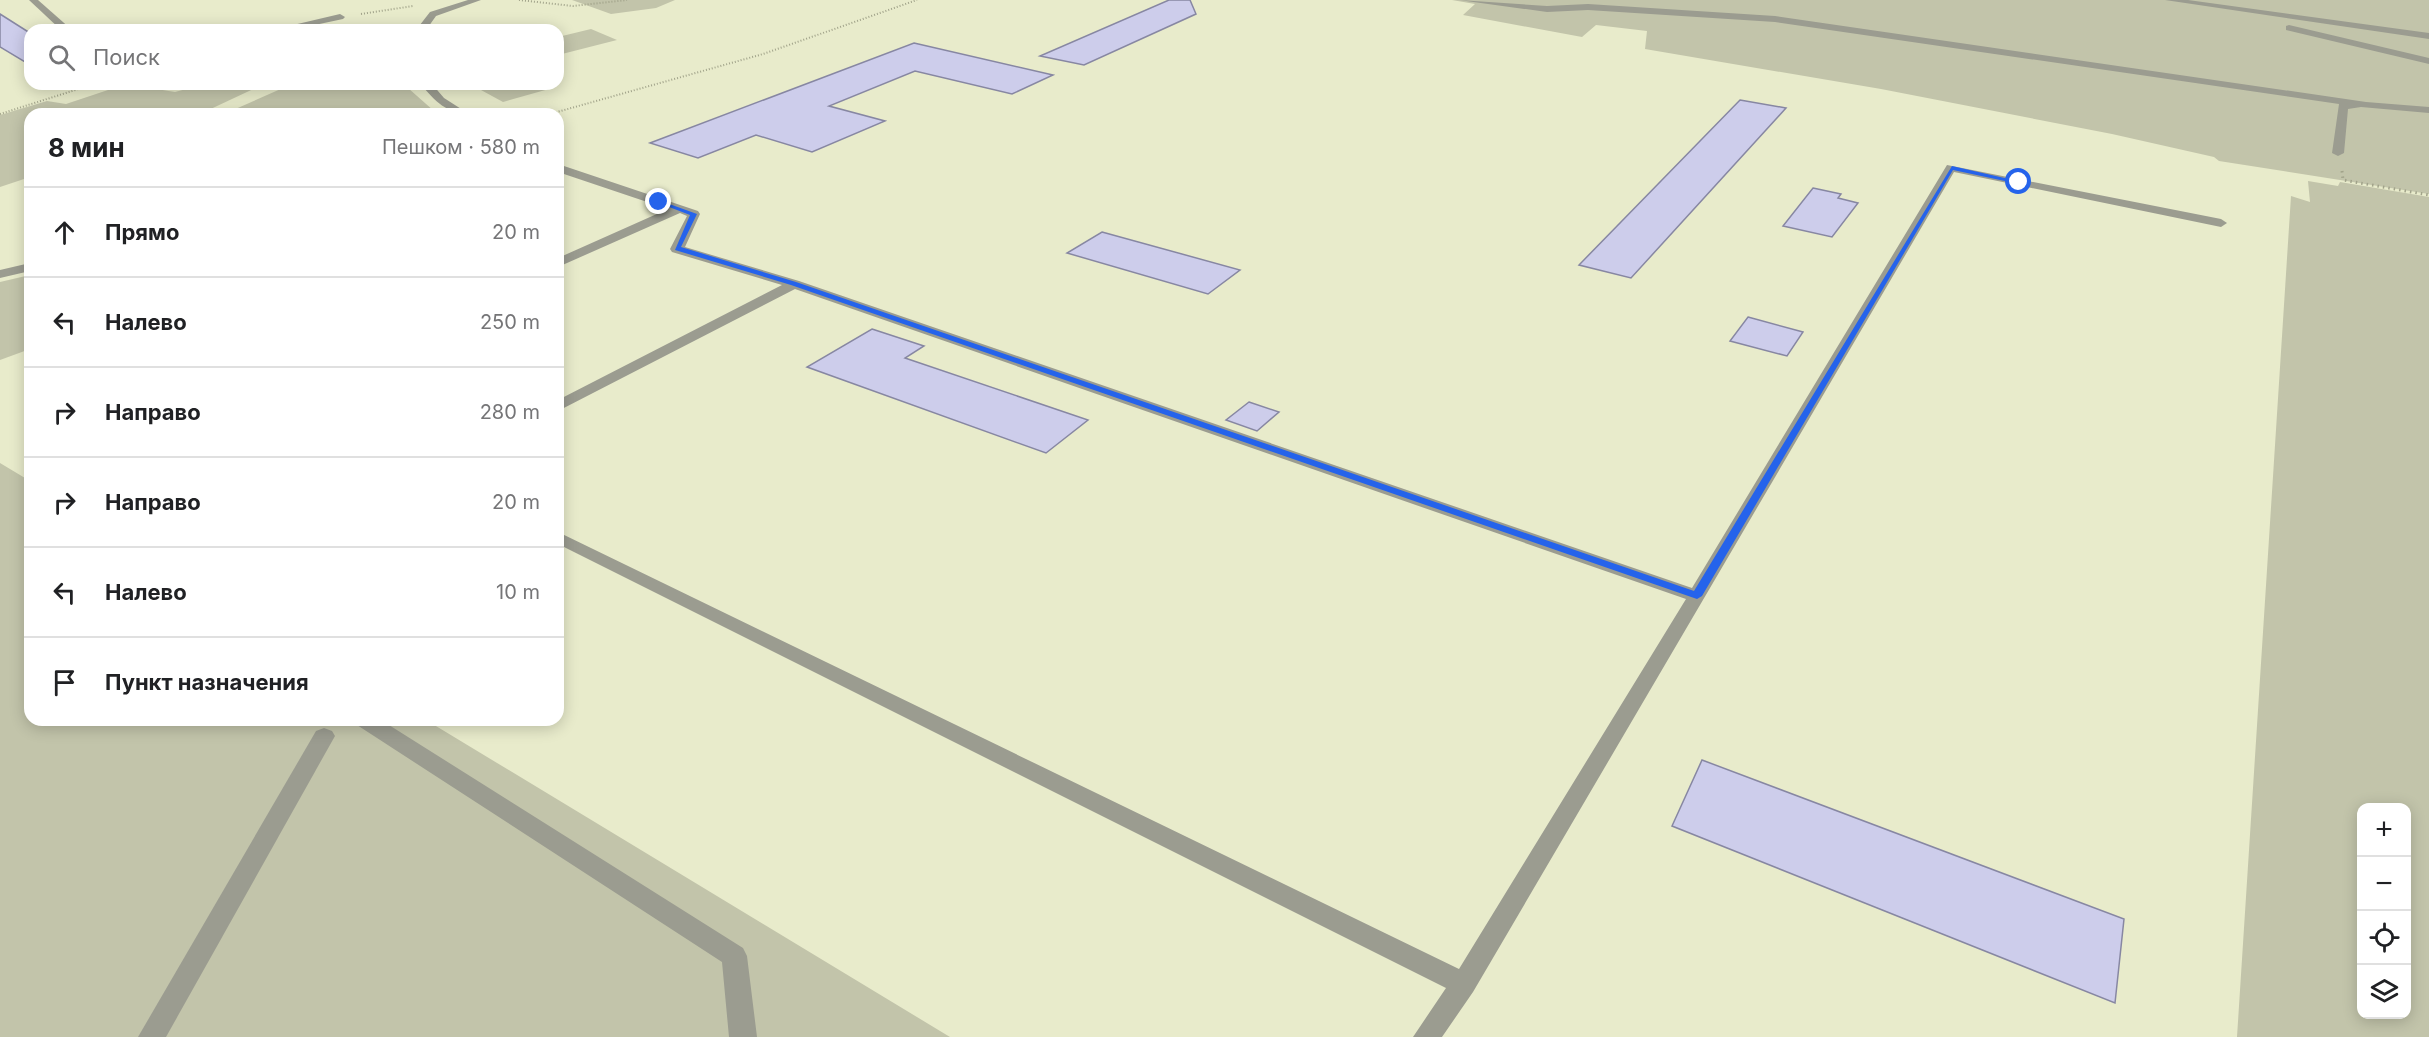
<!DOCTYPE html>
<html lang="ru">
<meta charset="utf-8">
<style>
:root{--surface:#fff;--page:#f2f2f2;--text:#202124;--muted:#757577;--line:#e0e0e0}
body{margin:0;font-family:Inter,sans-serif;background:var(--page);color:var(--text)}
.controls{position:absolute;right:18px;bottom:18px;display:grid;overflow:hidden;border-radius:12px;box-shadow:0 3px 15px #0003}
.controls button{width:54px;height:54px;display:grid;place-items:center;padding:0;border:0;border-bottom:2px solid var(--line);background:var(--surface);color:var(--text);font:30px sans-serif}
.stop{position:absolute;width:18px;height:18px;margin:-14px;border:4px solid #2563eb;border-radius:50%;background:#fff}
.stop.end{background:#2563eb;border-color:#fff;box-shadow:0 2px 6px #0008}
.list{margin:0;padding:0;list-style:none}
h2{display:flex;justify-content:space-between;align-items:center;height:78px;margin:0;padding:0 24px;font-size:26px}
h2 small{font-size:20px;font-weight:400;color:var(--muted)}
.list li{display:grid;grid-template-columns:39px 1fr auto;gap:18px;align-items:center;box-sizing:border-box;height:90px;padding:0 24px;border-top:2px solid var(--line)}
.list b{display:block;font-size:22px;white-space:nowrap}
.list em{font-size:20px;font-style:normal;color:var(--muted)}
.icon{flex:none;width:33px;height:33px;fill:none;stroke:currentColor;stroke-width:2;stroke-linecap:round;stroke-linejoin:round}
.map{position:relative;flex:none;width:2429px;height:1037px;overflow:hidden}
.search{position:absolute;background:var(--surface);box-shadow:0 3px 15px #0003;left:24px;top:24px;width:540px;height:66px;display:flex;align-items:center;gap:15px;box-sizing:border-box;padding:0 21px;border-radius:18px;color:var(--muted);font-size:22px}
.panel{position:absolute;background:var(--surface);box-shadow:0 3px 15px #0003;left:24px;top:108px;width:540px;height:618px;border-radius:18px}
.map>svg:first-child{display:block}
.green{fill:#c2c4aa;fill-rule:evenodd}
.building{fill:#cdcdeb;stroke:#8787a2;stroke-width:1.5}
.lines{fill:none;stroke-linecap:round;stroke-linejoin:round}
.path-far1{stroke:#a1a38a;stroke-width:2;stroke-dasharray:1 2;stroke-linecap:butt}
.path{stroke:#a1a38a;stroke-width:3;stroke-dasharray:1.5 4;stroke-linecap:butt}
.lane{fill:#9b9c90;fill-rule:evenodd}
.street{fill:#9b9c90;fill-rule:evenodd}
.route{fill:#2563eb}
</style>
<div class="map">
<svg width="2429" height="1037" viewBox="0 0 2429 1037">
<rect width="100%" height="100%" fill="#e8ebcb"/>
<g class="green">
<polygon points="572,0 675,0 656,8 611,14"/>
<polygon points="1452,0 2429,0 2429,194 2219,161 2214,157 2112,134 1881,89 1645,49 1647,31 1596,25 1582,37 1463,15 1475,4"/>
<polygon points="591,29 617,40 558,55 558,37"/>
<polygon points="126,84 175,92 205,84 264,84 200,114 30,114 30,177 0,187 0,115 47,101 66,104"/>
<polygon points="292,84 412,84 408,88 434,111 427,114 355,114 346,109 333,114 224,114"/>
<polygon points="470,84 549,84 556,87 503,102"/>
<path d="M2308,181l30,5 2,-4 89,15v840h-192l54,-841 19,6zM2362,808h44v206h-44z"/>
<polygon points="30,275 30,349 0,360 0,282"/>
<polygon points="0,463 30,481 30,720 426,720 950,1037 0,1037"/>
</g>
<g class="building">
<polygon points="1169,0 1190,0 1196,14 1084,65 1040,56"/>
<polygon points="0,14 30,33 30,65 0,47"/>
<polygon points="914,43 1053,75 1012,94 915,71 829,106 885,121 812,152 756,135 698,158 650,143"/>
<polygon points="1740,100 1786,108 1631,278 1579,265"/>
<polygon points="1813,188 1841,194 1838,198 1858,203 1832,237 1783,226"/>
<polygon points="1102,232 1240,270 1208,294 1067,253"/>
<polygon points="1748,317 1803,332 1787,356 1730,341"/>
<polygon points="872,329 924,346 905,358 1088,420 1046,453 807,367"/>
<polygon points="1249,402 1279,412 1257,431 1226,420"/>
<polygon points="1702,760 2124,919 2115,1003 1672,826"/>
</g>
<g class="lines">
<g class="path-far1">
<polyline points="519,0 573,6 627,0"/>
<polyline points="361,14 413,6"/>
<polyline points="0,114 94,84"/>
<polyline points="550,114 763,54 917,0"/>
</g>
<polyline class="path" points="2342,171 2343,180 2429,195"/>
<g class="lane">
<polygon points="1459,0 1547,6 1588,4 1775,16 2366,102 2429,107 2429,113 2361,107 2348,109 2344,153 2338,156 2332,153 2339,104 1775,22 1588,10 1547,12"/>
<polygon points="2165,0 2188,0 2429,33 2429,39"/>
<polygon points="2289,25 2429,58 2429,64 2286,30 2286,26"/>
<polygon points="558,164 698,211 700,214 685,247 799,281 1692,588 1947,165 2221,219 2227,223 2221,227 1954,172 1473,992 1442,1037 1413,1037 1446,988 558,544 558,532 1459,969 1686,599 795,289 558,411 558,400 782,285 672,252 670,249 687,216 680,213 558,267 558,258 668,209 558,172"/>
<polygon points="30,263 30,271 0,278 0,270"/>
<polygon points="354,720 381,720 743,948 747,956 757,1037 729,1037 722,962 357,725"/>
<polygon points="324,728 332,731 335,736 166,1037 138,1037 316,731"/>
</g>
<g class="street">
<polygon points="29,0 38,0 72,30 61,30"/>
<polygon points="468,0 481,0 436,16 426,30 416,30 430,12"/>
<polygon points="340,14 345,17 343,19 291,30 272,30"/>
<path d="M421,84h11l12,14 25,16c-21,0 -35,-13 -48,-30z"/>
</g>
</g>
<polygon class="route" points="1952,166 2022,182 2019,184 1953,170 1702,596 1697,599 791,285 675,250 690,215 656,202 661,201 697,214 681,247 796,282 1694,591"/>
</svg>
<div class="controls">
<button>+</button>
<button>−</button>
<button><svg class="icon" aria-label="locate" viewBox="0 0 24 24"><circle cx="12" cy="12" r="6"/><path d="M12 2v4M12 18v4M2 12h4M18 12h4"/></svg></button>
<button><svg class="icon" aria-label="layers" viewBox="0 0 24 24"><path d="M12 4l9 5-9 5-9-5zM3 14l9 5 9-5"/></svg></button>
</div>
<div class="stop" style="left:2019px;top:182px"></div>
<div class="stop end" style="left:659px;top:202px"></div>
<div class="search"><svg class="icon" aria-label="search" viewBox="0 0 24 24"><circle cx="10" cy="10" r="6"/><path d="M15 15l6 6"/></svg>Поиск</div>
<section class="panel">
<h2>8 мин<small>Пешком · 580 m</small></h2>
<ul class="list">
<li><svg class="icon" aria-label="ahead" viewBox="0 0 24 24"><path d="M12 20V5M6 11l6-6 6 6"/></svg><div><b>Прямо</b></div><em>20 m</em></li>
<li><svg class="icon" aria-label="left" viewBox="0 0 24 24"><path d="M17 20v-9H6M10 6l-5 5 5 5"/></svg><div><b>Налево</b></div><em>250 m</em></li>
<li><svg class="icon" aria-label="right" viewBox="0 0 24 24"><path d="M7 20v-9h11M14 6l5 5-5 5"/></svg><div><b>Направо</b></div><em>280 m</em></li>
<li><svg class="icon" aria-label="right" viewBox="0 0 24 24"><path d="M7 20v-9h11M14 6l5 5-5 5"/></svg><div><b>Направо</b></div><em>20 m</em></li>
<li><svg class="icon" aria-label="left" viewBox="0 0 24 24"><path d="M17 20v-9H6M10 6l-5 5 5 5"/></svg><div><b>Налево</b></div><em>10 m</em></li>
<li><svg class="icon" aria-label="arrive" viewBox="0 0 24 24"><path d="M6 21V4h12l-3 4 3 4H6"/></svg><div><b>Пункт назначения</b></div></li>
</ul>
</section>
</div>
